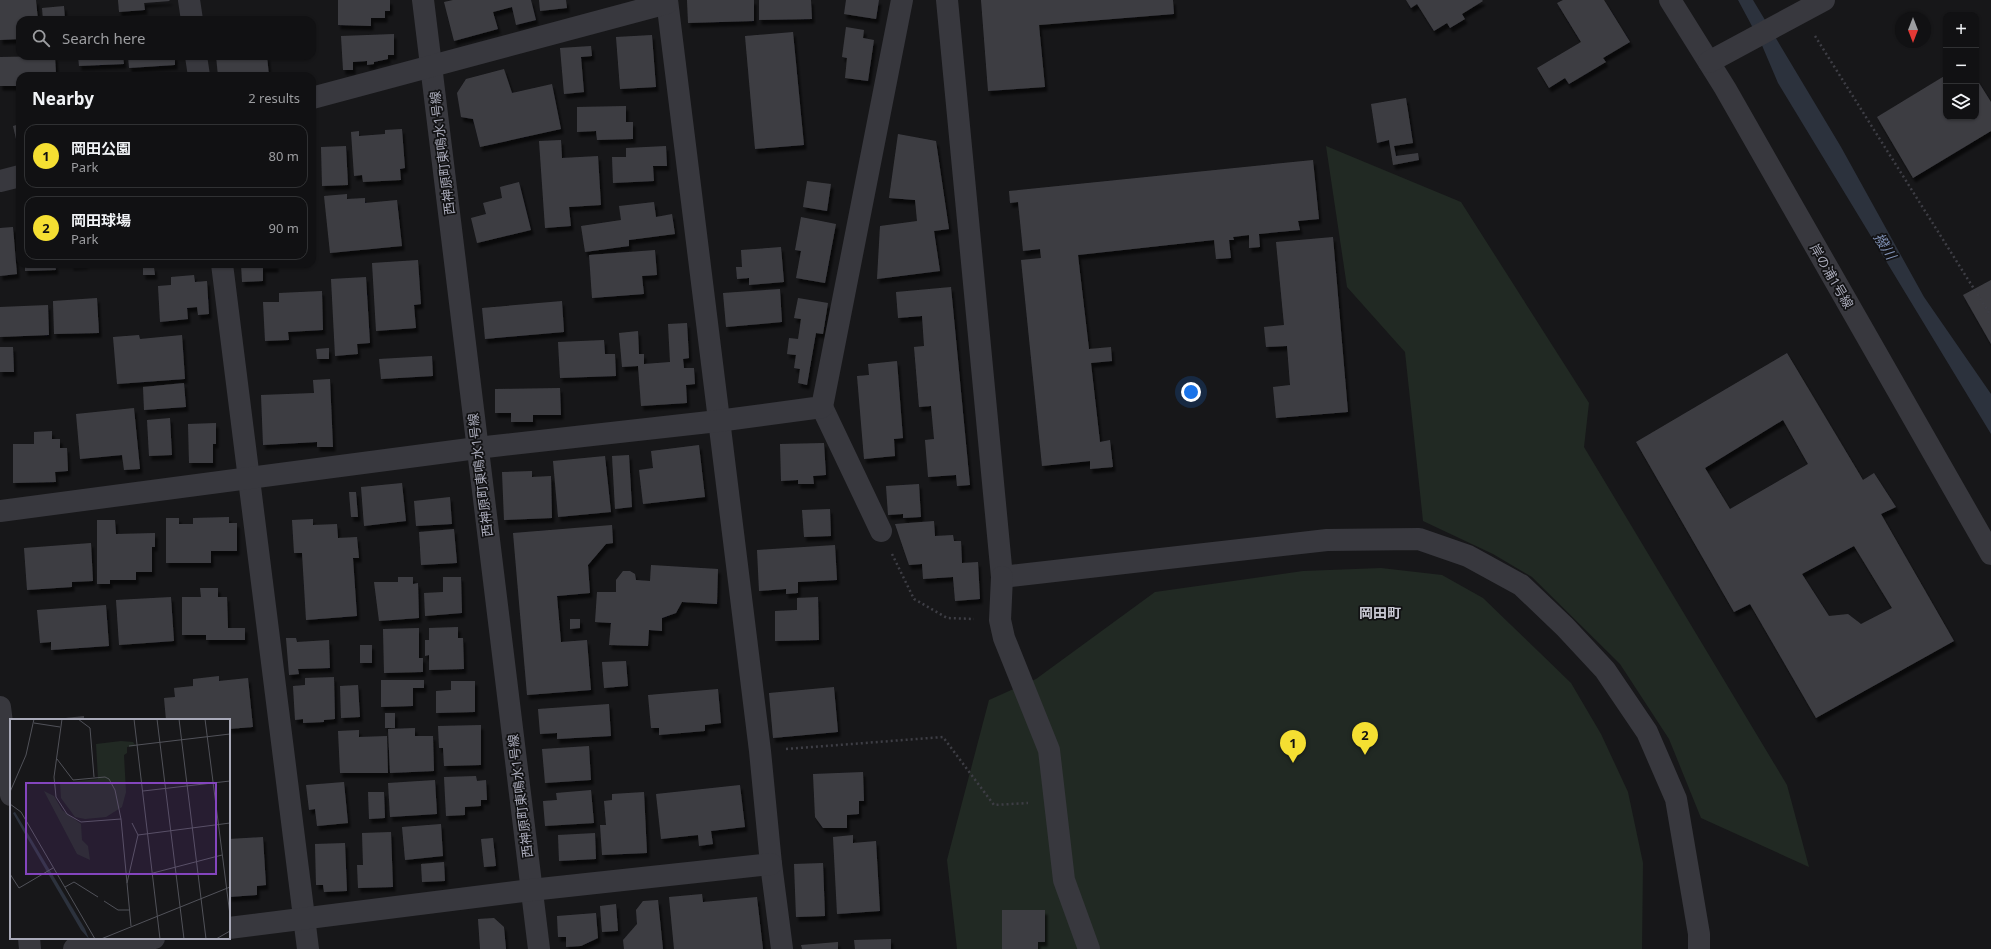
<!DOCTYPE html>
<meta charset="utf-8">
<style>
:root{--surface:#111113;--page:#1a1a1c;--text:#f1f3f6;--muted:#9c9da0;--line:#303133;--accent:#f5df32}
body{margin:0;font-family:"Noto Sans","Noto Sans JP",sans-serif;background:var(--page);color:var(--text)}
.controls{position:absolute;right:12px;top:12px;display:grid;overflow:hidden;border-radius:8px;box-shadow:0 1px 3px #0004}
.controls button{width:36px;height:36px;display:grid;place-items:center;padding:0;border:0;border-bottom:1px solid var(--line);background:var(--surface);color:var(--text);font:20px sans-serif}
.compass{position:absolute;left:1895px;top:12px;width:36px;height:36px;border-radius:50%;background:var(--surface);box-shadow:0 1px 3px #0004;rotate:180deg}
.you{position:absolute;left:1191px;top:392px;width:14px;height:14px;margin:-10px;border:3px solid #fff;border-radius:50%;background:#1a73e8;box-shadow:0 0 0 6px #1a73e833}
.badge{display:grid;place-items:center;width:26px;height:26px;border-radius:50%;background:var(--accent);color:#111;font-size:13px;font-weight:700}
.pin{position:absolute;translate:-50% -33px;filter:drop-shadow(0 1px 2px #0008)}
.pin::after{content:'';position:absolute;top:21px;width:14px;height:12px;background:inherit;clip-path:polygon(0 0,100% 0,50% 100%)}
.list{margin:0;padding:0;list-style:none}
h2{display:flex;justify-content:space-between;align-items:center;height:52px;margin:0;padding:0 16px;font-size:17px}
h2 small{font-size:13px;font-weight:400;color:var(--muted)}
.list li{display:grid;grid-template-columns:26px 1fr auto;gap:12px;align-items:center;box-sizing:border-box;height:64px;margin:0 8px 8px;padding:0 8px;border:1px solid var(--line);border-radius:12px}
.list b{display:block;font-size:15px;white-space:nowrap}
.list p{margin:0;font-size:13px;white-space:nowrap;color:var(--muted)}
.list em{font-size:13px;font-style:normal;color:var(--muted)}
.icon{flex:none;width:22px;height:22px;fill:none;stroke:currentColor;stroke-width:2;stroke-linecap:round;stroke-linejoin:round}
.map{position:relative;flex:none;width:1991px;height:949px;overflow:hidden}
.search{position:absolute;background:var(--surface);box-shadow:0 1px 3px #0004;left:16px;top:16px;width:300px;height:44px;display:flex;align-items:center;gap:10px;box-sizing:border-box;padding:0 14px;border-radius:12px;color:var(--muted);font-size:15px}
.panel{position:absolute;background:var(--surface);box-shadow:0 1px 3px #0004;left:16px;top:72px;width:300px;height:196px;border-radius:12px}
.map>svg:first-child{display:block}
.green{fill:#212923}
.water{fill:#2c323d}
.building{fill:#3e3e43;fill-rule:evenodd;filter:url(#shadow)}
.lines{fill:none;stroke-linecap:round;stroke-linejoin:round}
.path{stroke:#3e3e45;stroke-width:2.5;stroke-dasharray:2 3;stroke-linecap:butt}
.minor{stroke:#38383e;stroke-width:22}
.labels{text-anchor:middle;stroke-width:3.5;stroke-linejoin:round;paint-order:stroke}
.street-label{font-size:13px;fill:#a9aab9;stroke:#121214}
.water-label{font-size:14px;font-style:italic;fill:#7f90b4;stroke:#121214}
.neighbourhood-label{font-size:14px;font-weight:bold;fill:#cacad5;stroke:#121214}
.inset-road{fill:none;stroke:#515259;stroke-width:1}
.view{fill:#8445be;fill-opacity:0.15;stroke:#8445be;stroke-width:2}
.inset-edge{fill:none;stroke:#a9aab9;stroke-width:2}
</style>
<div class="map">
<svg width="1991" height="949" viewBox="0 0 1991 949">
<defs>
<filter id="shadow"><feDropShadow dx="2.5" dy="4.5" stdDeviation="1" flood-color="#0009"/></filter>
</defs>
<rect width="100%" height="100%" fill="#171719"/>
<g class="green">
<polygon points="1326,146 1461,202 1589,403 1584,447 1787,785 1809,867 1701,818 1669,739 1620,664 1532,577 1493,554 1423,521 1405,352 1347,287"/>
<polygon points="1381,568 1442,575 1483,598 1571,683 1601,734 1628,792 1643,863 1642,949 957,949 947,860 989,700 1036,679 1155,592 1303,571"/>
</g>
<polygon class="water" points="1738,0 1753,0 1841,147 1924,297 1991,394 1991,434 1778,83 1761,43"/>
<g class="building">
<polygon points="0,0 36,0 38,20 20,20 20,39 0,40"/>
<polygon points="118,0 169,0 170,1 144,3 145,10 119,12"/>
<polygon points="338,0 390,0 390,11 385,11 385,18 371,18 371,26 338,25"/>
<polygon points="453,0 531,0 536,20 516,25 512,7 493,12 498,29 454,41 444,2"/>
<polygon points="539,0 566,0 567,8 540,11"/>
<polygon points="687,0 754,0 754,21 688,23"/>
<polygon points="759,0 811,0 812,19 759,20"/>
<polygon points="846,0 879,0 876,19 844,14"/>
<polygon points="981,0 1173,0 1174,14 1039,25 1045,87 988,91"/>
<polygon points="1406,0 1482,0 1483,1 1462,14 1465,19 1450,28 1447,23 1434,31 1417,4 1411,8"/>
<polygon points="1563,0 1604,0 1630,42 1603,58 1606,62 1569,84 1565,78 1549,88 1537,68 1581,42 1557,3"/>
<polygon points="64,6 65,20 43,20 42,8"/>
<polygon points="139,17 139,20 126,20 126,18"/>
<polygon points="846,27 864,30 863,38 874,40 868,81 845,78 847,58 842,57"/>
<polygon points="793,32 804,145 755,149 745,36"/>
<polygon points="394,34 394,55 388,55 388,59 374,62 374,64 367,65 367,61 353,62 353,70 343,70 341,36"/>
<polygon points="652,35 656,87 620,89 616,37"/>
<polygon points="591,46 592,56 581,57 584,92 564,94 560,48"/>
<polygon points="55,56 56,74 70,74 70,76 20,76 20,86 0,86 0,57"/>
<polygon points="78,56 123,56 124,64 79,66"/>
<polygon points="128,56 175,56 175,65 129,68"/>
<polygon points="216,56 267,56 269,76 218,76"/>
<polygon points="504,69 512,93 552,84 561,129 480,147 473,119 461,117 457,93 466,79"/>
<rect x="161" y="73" width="21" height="3"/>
<polygon points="1946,75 1946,117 1976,117 1976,78 1991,102 1991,131 1913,178 1877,117"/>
<polygon points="1406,98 1413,143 1394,146 1396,156 1418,153 1419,160 1393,165 1389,140 1377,143 1371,104"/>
<polygon points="626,106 626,122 633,122 633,139 597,140 596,131 577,132 577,107"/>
<polygon points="20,124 20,151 19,152 13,126"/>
<polygon points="402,129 405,168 400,169 401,180 363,182 362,175 354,176 351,132 359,131 359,136 385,134 385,130"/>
<polygon points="898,134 936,141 949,229 934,231 940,271 877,279 880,226 917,221 915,200 889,198"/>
<polygon points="561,140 562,158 598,156 601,205 569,207 571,226 545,228 539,141"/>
<polygon points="346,146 348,185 322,186 321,147"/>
<polygon points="666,146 667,166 653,166 654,181 613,183 612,157 626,157 626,148"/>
<polygon points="1313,160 1319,219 1298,221 1300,230 1259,234 1260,247 1249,248 1249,235 1233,237 1234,240 1229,240 1231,258 1216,259 1214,240 1078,255 1089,349 1111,347 1112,361 1091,363 1100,442 1110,440 1113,467 1090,469 1090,461 1042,466 1021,260 1041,258 1040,249 1023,251 1018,202 1010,203 1009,191"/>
<polygon points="807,181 831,184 827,211 803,207"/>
<polygon points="519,182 531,230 477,243 471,218 486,214 483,203 502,198 500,187"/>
<polygon points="347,194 347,199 365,198 365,203 397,200 402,246 330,253 324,196"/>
<polygon points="654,202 656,217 672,214 675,234 629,240 629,246 585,252 581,226 621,220 619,206"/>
<polygon points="801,217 836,224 825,283 796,278 801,251 795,250"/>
<polygon points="13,227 17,274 0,276 0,228"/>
<polygon points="1333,237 1348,412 1276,418 1273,387 1290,385 1287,346 1266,347 1264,327 1284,325 1276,242"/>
<polygon points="781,247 784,282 749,285 749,278 737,279 736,267 742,267 741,250"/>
<polygon points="655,250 657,275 642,276 644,294 592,298 589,255"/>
<polygon points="418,260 421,304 414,305 416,328 376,331 372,263"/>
<polygon points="25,264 55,264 56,270 25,271"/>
<polygon points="71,264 86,264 86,265 71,266"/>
<polygon points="241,264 276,264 276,268 263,268 263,281 242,282"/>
<polygon points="143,267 154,267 155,275 143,275"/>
<polygon points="194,275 195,282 207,281 209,314 198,315 197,307 187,308 188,319 160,322 158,286 171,285 171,277"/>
<polygon points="366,277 370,343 357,344 358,354 335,356 331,279"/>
<polygon points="1991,280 1991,344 1963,295"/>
<polygon points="951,287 970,485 957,486 956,475 928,477 925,440 934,439 931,406 919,407 914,347 924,346 922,316 898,318 896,292"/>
<polygon points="780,289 782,322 726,327 723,293"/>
<polygon points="322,291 323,330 288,332 289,340 265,341 263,302 279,302 279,293"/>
<polygon points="97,298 99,333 54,334 53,301"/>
<polygon points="798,298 828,303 823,334 816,333 807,385 798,383 800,369 794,368 796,355 787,354 789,338 798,339 801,319 794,318"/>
<polygon points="562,301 564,332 485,339 482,308"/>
<polygon points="48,305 49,335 0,337 0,307"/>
<polygon points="687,323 689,358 683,359 684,368 694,368 695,384 686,385 687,403 641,406 638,366 622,367 619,333 638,331 639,354 644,354 644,364 670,362 668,324"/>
<polygon points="139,335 140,339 182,335 185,379 117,384 113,337"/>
<polygon points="604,340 605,354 615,354 616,376 560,378 558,342"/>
<polygon points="0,347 13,347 14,372 0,372"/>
<polygon points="329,348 329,359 317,359 316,349"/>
<path d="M1787,353l76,127 11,-7 22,34 -15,7 73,127 -138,77 -66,-114 -16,8 -98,-170zM1783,420l25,44 -78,45 -25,-41zM1854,546l38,62 -31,16 -13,-10 -19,2 -27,-42z"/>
<polygon points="432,356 433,376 381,379 379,359"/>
<polygon points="897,361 903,438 894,439 895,456 864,459 857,376 869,375 868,364"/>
<polygon points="330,379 333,447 317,447 317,442 263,445 261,395 314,393 313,380"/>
<polygon points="184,383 186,407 144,410 143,387"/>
<polygon points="560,388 561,415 533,415 533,422 511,422 511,413 495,413 495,389"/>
<polygon points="134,408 140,469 124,470 122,455 80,459 76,414"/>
<polygon points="170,418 172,455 149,456 147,420"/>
<polygon points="216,423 216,444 213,444 213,463 189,463 188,424"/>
<polygon points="52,431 52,439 60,439 60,448 67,448 68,471 55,472 56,482 13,483 13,444 34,444 34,432"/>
<polygon points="824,443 826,475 813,476 814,484 798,484 798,480 781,481 780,444"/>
<polygon points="699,445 705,497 643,504 639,470 653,468 651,451"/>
<polygon points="629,455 632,507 615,509 612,456"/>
<polygon points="605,456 611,512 558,517 553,461"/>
<polygon points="532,471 532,477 551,476 552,518 504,520 502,472"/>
<polygon points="402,483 406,521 364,526 361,487"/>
<polygon points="919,484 921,517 903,518 903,514 888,515 886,486"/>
<polygon points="349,492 356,492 358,517 351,517"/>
<polygon points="450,497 452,524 416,526 414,501"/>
<polygon points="830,509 831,536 804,537 802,510"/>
<polygon points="229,517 229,523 237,523 237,551 211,551 211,563 166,563 166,518 179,518 179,524 193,524 193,518"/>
<polygon points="313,519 313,525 337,524 338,538 357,537 359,558 353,558 357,616 306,620 302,553 294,553 292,520"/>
<polygon points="97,520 115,520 116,534 155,533 155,547 152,547 152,572 136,572 136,580 110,580 110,584 97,584"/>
<polygon points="934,521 935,536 953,535 954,541 961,541 962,563 978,562 980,599 955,601 953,577 923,579 922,564 909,565 895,524"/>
<polygon points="612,525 613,543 606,544 588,565 590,593 557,596 561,642 587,640 591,690 527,695 513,533"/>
<polygon points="454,529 457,563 421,565 419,532"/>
<polygon points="91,543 93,581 72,582 72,587 27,590 24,548"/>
<polygon points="835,545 837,580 798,582 798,593 786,594 786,589 759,591 757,550"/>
<polygon points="651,565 718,569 717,604 682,602 676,613 662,618 662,631 649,630 648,646 609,645 611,623 595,622 597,592 616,592 616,580 623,571 630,571 635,574 636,580 650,581"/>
<polygon points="398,577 413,577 413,584 418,583 419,618 379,621 374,582 398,582"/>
<polygon points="443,577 461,577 462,613 425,616 424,593 443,592"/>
<polygon points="200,588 218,588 218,597 227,597 228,628 245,628 245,640 206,640 206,635 182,635 182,597 201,597"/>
<polygon points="171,597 174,641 119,645 116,600"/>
<polygon points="818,597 819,640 775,641 775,611 797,610 797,598"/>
<polygon points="106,605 109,646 51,650 51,642 40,643 37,610"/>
<polygon points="570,619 580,619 580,628 570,629"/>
<polygon points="458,627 458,638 463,638 464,669 429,670 429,655 425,656 425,640 429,640 429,628"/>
<polygon points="419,628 419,658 423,658 423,672 384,673 383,629"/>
<polygon points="286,638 296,638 297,642 329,640 330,668 298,669 299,674 289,675"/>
<rect x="360" y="645" width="12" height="18"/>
<polygon points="626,661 628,686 604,688 602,662"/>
<polygon points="219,676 219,681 248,678 253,727 229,729 229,720 166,720 164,698 175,697 174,688 193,686 193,679"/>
<polygon points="334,677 335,719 324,720 324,722 303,723 303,719 295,720 293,686 305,685 305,678"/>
<polygon points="381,680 424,680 424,688 413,688 413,706 381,707"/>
<polygon points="451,681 475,681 475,712 436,713 436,691 451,690"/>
<polygon points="358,685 360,717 341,718 340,686"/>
<polygon points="834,687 838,732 773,738 769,693"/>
<polygon points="718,689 721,723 705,725 705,731 659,735 659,728 651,728 648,695"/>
<polygon points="609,704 611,736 557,739 557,733 540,734 538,709"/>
<rect x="385" y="713" width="10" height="15"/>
<polygon points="84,716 84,720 56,720 56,719"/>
<polygon points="481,725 481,765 444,766 443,748 439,748 438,726"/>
<polygon points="415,728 415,736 433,736 434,771 390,773 388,729"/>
<polygon points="359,730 359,737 387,736 388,773 340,773 338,731"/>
<polygon points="589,746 591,780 545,783 542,749"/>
<polygon points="863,772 864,801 859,801 859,814 847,815 847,828 823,828 815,817 813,774"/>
<polygon points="476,776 477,781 486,780 487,800 481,800 481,806 465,807 465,815 446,816 444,777"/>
<polygon points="435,780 437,814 390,817 388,783"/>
<polygon points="344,782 348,823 317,826 315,809 309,810 306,785"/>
<polygon points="740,785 745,827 711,831 713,844 699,846 698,835 661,839 656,794"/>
<polygon points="591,790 594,823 545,826 543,801 557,800 556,793"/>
<polygon points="368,792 384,792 385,818 369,819"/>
<polygon points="644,792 647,853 602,855 600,825 606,825 604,801 612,800 612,794"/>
<polygon points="441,824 443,856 405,860 402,827"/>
<polygon points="391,832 393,887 358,888 357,865 363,865 362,833"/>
<polygon points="595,833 596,859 559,861 558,835"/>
<polygon points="853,835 853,843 876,841 880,911 837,914 833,837"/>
<polygon points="263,837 266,885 257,886 257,895 229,897 229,839"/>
<polygon points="493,838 496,866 484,867 481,839"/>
<polygon points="345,843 347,891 324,892 323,885 316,885 315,844"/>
<polygon points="444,862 445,881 422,882 421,864"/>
<polygon points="823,863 825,916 796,917 794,864"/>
<polygon points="702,894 703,902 757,897 763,949 674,949 669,897"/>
<polygon points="658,900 663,949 624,949 623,940 637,924 636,910 643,901"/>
<polygon points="616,904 618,931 602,932 600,906"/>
<polygon points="1002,910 1045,910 1045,942 1038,942 1038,949 1002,949"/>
<polygon points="596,913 598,938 581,946 566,947 566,937 558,937 557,916"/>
<polygon points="494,918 504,927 506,949 480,949 478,919"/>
<polygon points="891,939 891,949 855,949 854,940"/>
<polygon points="838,942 838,949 802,949 801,945"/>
</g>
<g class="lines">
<g class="path">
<polyline points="1815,36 1991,316"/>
<polyline points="892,554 914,599 947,618 974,619"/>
<polyline points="786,749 943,737 994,805 1028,803"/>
</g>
<g class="minor">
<polyline points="189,0 192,20"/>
<polyline points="423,0 539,949"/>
<polyline points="667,0 760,751 771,864 782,949"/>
<polyline points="947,0 1002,577 1327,540 1419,539 1468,556 1521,585 1565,627 1605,670 1647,732 1676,799 1699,934 1699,949"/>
<polyline points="1670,0 1725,88 1991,554"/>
<polyline points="196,56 199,76"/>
<polyline points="1709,62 1824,0"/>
<polyline points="312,98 667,3"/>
<polyline points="0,181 20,176"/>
<polyline points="222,264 308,949"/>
<polyline points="822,407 881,531"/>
<polyline points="0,511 477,448 718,421 822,407 902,0"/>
<polyline points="1002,577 1000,620 1004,638 1049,750 1064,880 1089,949"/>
<polyline points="0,707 11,795"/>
<polyline points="229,928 531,890 771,864"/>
<polyline points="29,938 30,949"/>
<polyline points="74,949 154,938"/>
</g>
</g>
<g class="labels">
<g class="street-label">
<text transform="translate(442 153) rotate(-97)" y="5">西神原町東鳴水1号線</text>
<text transform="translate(1832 276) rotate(60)" y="5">岸の浦1号線</text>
<text transform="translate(480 475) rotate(-97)" y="5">西神原町東鳴水1号線</text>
<text transform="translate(520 796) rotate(-97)" y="5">西神原町東鳴水1号線</text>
</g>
<g class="water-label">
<text transform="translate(1885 246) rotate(58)" y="5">撥川</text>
</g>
<g class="neighbourhood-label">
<text x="1380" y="618">岡田町</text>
</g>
</g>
<g transform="translate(10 719)">
<rect width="220" height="220" fill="#171719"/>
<path d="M111,22l12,1 3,4 -9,1v6l-3,2 2,37 -4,15 -16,10 -21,2 -10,-2 -14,-19 -1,-15 38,-4 -2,-35zM34,72l10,5 8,14 19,14 1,16 6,6 2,14 -13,-6z" fill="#212923"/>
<path d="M5,93l70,117 4,10 -8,-9 -59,-101 -9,-16z" fill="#2c323d"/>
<path class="inset-road" d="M52,0l-8,58 2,20 11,17 14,8 40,-3 6,64M68,0l12,9 4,49M124,0l26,220M147,0l27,220M169,0l27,220M195,0l25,196M24,4l26,4M119,27l101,-12M47,40l16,21 32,-3 4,2 6,11 6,29M133,72l87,-10M0,73l16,-37 8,-36M0,85l11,8 74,127M122,104l6,12M143,154l69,-18M0,155l9,14 34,-20M55,168l9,-5 24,15M94,182l14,9h11M121,207l-4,-43 11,-48 92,-12M91,220l129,-52M206,220l14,-8"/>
<path class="view" d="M16,64h190v91h-190z"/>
<rect width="220" height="220" class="inset-edge"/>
</g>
</svg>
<div class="controls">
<button>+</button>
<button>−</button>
<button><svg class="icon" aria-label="layers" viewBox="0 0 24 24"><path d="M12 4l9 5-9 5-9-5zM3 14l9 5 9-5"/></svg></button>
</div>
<svg class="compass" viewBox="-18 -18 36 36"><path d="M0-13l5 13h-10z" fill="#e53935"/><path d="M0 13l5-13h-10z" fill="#9c9da0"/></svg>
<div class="you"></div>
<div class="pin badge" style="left:1293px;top:763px">1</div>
<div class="pin badge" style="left:1365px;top:755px">2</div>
<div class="search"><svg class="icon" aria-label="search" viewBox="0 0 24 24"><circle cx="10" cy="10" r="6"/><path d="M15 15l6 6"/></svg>Search here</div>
<section class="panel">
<h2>Nearby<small>2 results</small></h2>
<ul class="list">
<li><span class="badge">1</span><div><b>岡田公園</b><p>Park</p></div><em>80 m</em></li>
<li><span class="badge">2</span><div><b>岡田球場</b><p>Park</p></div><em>90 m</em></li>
</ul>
</section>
</div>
